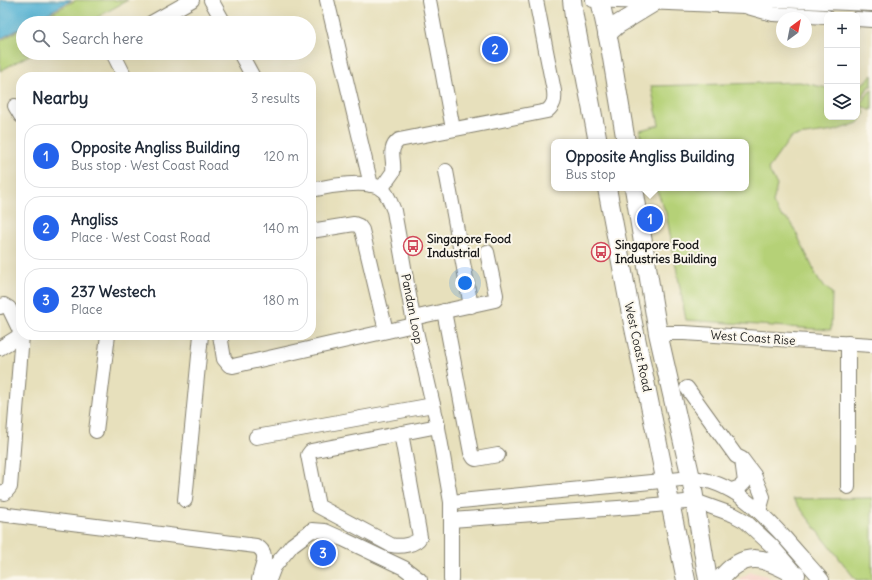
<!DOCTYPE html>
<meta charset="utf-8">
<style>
:root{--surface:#fff;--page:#f6f6f7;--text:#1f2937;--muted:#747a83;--line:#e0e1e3;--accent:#2563eb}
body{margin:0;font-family:Delius,sans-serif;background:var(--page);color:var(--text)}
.controls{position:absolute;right:12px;top:12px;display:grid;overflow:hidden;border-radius:8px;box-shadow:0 4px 16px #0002}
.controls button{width:36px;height:36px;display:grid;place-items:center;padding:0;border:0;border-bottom:1px solid var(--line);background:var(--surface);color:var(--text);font:20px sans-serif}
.compass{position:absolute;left:776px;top:12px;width:36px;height:36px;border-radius:50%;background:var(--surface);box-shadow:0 4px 16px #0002;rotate:32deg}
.you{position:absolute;left:465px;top:283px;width:14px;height:14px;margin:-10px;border:3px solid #fff;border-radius:50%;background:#1a73e8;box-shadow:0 0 0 6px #1a73e833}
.badge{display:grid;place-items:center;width:26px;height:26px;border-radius:50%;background:var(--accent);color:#fff;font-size:13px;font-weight:700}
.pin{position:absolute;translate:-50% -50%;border:2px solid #fff;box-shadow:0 1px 4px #0006}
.popup{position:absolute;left:551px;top:139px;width:198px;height:52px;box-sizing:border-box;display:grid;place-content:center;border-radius:8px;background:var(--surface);filter:drop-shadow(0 1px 3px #0005);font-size:13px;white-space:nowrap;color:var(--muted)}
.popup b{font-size:15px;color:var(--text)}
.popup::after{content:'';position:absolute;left:50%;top:100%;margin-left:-8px;border:8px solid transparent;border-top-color:var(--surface)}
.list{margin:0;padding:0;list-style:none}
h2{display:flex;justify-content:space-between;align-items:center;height:52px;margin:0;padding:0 16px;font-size:17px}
h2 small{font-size:13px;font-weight:400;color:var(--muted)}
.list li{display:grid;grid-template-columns:26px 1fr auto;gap:12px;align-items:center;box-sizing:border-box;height:64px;margin:0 8px 8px;padding:0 8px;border:1px solid var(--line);border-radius:16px}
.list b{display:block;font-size:15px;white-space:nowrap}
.list p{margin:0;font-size:13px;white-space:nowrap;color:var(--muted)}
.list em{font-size:13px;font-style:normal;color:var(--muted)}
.icon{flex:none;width:22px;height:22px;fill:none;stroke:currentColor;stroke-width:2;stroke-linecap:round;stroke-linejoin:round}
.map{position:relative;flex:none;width:872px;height:580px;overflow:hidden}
.search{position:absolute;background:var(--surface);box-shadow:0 4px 16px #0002;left:16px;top:16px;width:300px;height:44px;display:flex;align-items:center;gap:10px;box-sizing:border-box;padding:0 14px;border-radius:22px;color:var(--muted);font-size:15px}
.panel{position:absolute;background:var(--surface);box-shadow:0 4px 16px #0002;left:16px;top:72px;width:300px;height:268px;border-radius:16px}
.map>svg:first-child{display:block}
.built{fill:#f7d1c7}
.green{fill:#b5d177;stroke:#68764a}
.water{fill:#56b4d4;stroke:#396878}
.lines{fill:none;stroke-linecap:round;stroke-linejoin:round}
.minor-casing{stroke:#827e6c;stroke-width:16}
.major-casing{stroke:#827e6c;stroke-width:20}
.minor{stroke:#fff;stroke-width:14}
.major{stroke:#fff;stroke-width:18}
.labels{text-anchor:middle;stroke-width:4;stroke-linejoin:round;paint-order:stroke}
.poi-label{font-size:12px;font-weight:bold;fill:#1c1c1c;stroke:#fbf7ec;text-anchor:start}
.street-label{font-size:12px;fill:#1c1c1c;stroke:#fbf7ec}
</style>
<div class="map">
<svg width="872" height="580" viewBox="0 0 872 580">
<rect width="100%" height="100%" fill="#fbf7ec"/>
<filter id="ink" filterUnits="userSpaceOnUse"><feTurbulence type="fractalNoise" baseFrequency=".025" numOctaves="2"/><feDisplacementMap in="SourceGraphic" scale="8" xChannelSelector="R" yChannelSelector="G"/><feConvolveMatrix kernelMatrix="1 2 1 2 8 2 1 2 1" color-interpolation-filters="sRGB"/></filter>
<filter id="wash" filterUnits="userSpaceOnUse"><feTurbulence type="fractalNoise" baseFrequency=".012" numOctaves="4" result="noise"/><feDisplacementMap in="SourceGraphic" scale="16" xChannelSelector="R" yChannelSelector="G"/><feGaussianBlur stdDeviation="0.9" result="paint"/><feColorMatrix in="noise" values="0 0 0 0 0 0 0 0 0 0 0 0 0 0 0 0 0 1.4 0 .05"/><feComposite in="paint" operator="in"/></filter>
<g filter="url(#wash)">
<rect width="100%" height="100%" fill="#e7e0bc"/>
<polygon class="built" points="751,572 768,576 771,580 737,580"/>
<g class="green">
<polygon points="76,0 128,0 87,23 33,23"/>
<polygon points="23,28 23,53 33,53 0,71 0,41"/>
<polygon points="872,75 872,86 869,86 860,100 862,106 862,101 872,89 872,110 870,110 862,106 865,113 858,123 834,131 791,137 768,169 777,185 773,203 781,216 791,222 819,281 832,293 831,330 686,320 666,213 656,188 746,188 746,142 643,142 640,130 659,125 651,86 800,82 827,88 827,117 857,117 857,85 862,84"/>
<polygon points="872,498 872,580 856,580 793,499"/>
</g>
<polygon class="water" points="0,0 72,0 30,23 23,23 23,27 0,39"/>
</g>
<g filter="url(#ink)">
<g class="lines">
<g class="minor-casing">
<g id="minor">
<polyline points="211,0 224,23"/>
<polyline points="327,0 371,185"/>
<polyline points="429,0 453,129"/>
<polyline points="593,0 745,6 776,0 872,4"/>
<polyline points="748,7 773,14 827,17"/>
<polyline points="857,19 872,20"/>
<polyline points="151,23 192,0"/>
<polyline points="113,53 125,77"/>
<polyline points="240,53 253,77"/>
<polyline points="15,106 21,116"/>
<polyline points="446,171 471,306"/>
<path d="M381,189l12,-17c2,-12 -6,-23 6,-32l148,-29c7,-6 8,-11 7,-20l-18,-91"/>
<path d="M311,190c16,-4 57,-11 71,-1 6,5 9,15 12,22l19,107 24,104 14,80v78"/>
<polyline points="311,231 354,224 359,226 362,230 386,331"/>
<polyline points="0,307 4,305 9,308 21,333"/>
<polyline points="444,311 471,453 474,458 476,459 498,455"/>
<polyline points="413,318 495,300 496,295 487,252"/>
<polyline points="658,333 684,333 872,345"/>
<polyline points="220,335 224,359 229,365 233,366 414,325"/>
<polyline points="0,348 21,335"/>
<polyline points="687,388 736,456 742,459 754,475 763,497 759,511"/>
<polyline points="96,431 108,335"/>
<path d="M401,433l19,104c-4,8 -20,10 -29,8l-73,-39 -10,-51 3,-4 127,-25"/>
<polyline points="256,437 433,405"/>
<polyline points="848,487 848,343"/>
<polyline points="732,490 740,487 745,482 742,460"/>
<polyline points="0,492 5,493 10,487 22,335"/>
<polyline points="185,500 201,335"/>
<path d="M451,502l240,-24c41,3 68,32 94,60 12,14 25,28 37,42"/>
<path d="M0,514l256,32c15,7 5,21 3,34"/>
<polyline points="451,520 646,506 695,501 734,515 745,521 772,546 794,572"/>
<polyline points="269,580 274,567 292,545 312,530 325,531 343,539 404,568 420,580"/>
</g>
</g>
<g class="major-casing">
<g id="major">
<polyline points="572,0 574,17 598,142"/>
<polyline points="600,0 611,52 626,142"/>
<polyline points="607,34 617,25 653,3"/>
<polyline points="607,188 628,299 686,580"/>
<polyline points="634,188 658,333 691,478 708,580"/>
<path d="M720,580c25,-32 46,-22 76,-5"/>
</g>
</g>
<use href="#minor" class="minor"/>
<use href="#major" class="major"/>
</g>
</g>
<defs>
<g id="bus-ring" transform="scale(1)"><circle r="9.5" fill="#fbf7ec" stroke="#d1495b" stroke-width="1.5"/><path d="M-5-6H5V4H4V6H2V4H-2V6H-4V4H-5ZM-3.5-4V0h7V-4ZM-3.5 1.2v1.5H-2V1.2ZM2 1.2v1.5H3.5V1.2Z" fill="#d1495b"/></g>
</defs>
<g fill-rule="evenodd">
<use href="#bus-ring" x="413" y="246"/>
<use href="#bus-ring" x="601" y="252"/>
</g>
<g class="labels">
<g class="poi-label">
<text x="427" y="243">Singapore Food<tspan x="427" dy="14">Industrial</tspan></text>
<text x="615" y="249">Singapore Food<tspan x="615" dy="14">Industries Building</tspan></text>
</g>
<g class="street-label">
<text transform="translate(412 309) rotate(79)" y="4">Pandan Loop</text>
<text transform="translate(753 338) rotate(4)" y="4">West Coast Rise</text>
<text transform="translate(638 347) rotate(78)" y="4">West Coast Road</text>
</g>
</g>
</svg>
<div class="controls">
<button>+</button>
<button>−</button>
<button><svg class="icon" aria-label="layers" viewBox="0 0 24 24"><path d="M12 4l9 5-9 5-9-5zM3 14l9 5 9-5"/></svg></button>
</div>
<svg class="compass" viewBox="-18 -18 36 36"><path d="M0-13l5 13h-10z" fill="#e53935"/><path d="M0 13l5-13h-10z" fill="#747a83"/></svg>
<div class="you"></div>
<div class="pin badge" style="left:650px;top:219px">1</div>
<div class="popup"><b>Opposite Angliss Building</b>Bus stop</div>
<div class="pin badge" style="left:495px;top:49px">2</div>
<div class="pin badge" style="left:323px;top:553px">3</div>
<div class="search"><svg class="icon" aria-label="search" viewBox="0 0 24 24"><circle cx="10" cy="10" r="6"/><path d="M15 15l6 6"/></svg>Search here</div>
<section class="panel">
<h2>Nearby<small>3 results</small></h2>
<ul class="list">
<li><span class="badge">1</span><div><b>Opposite Angliss Building</b><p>Bus stop · West Coast Road</p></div><em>120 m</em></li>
<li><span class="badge">2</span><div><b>Angliss</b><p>Place · West Coast Road</p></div><em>140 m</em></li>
<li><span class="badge">3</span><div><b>237 Westech</b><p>Place</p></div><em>180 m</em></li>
</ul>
</section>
</div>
